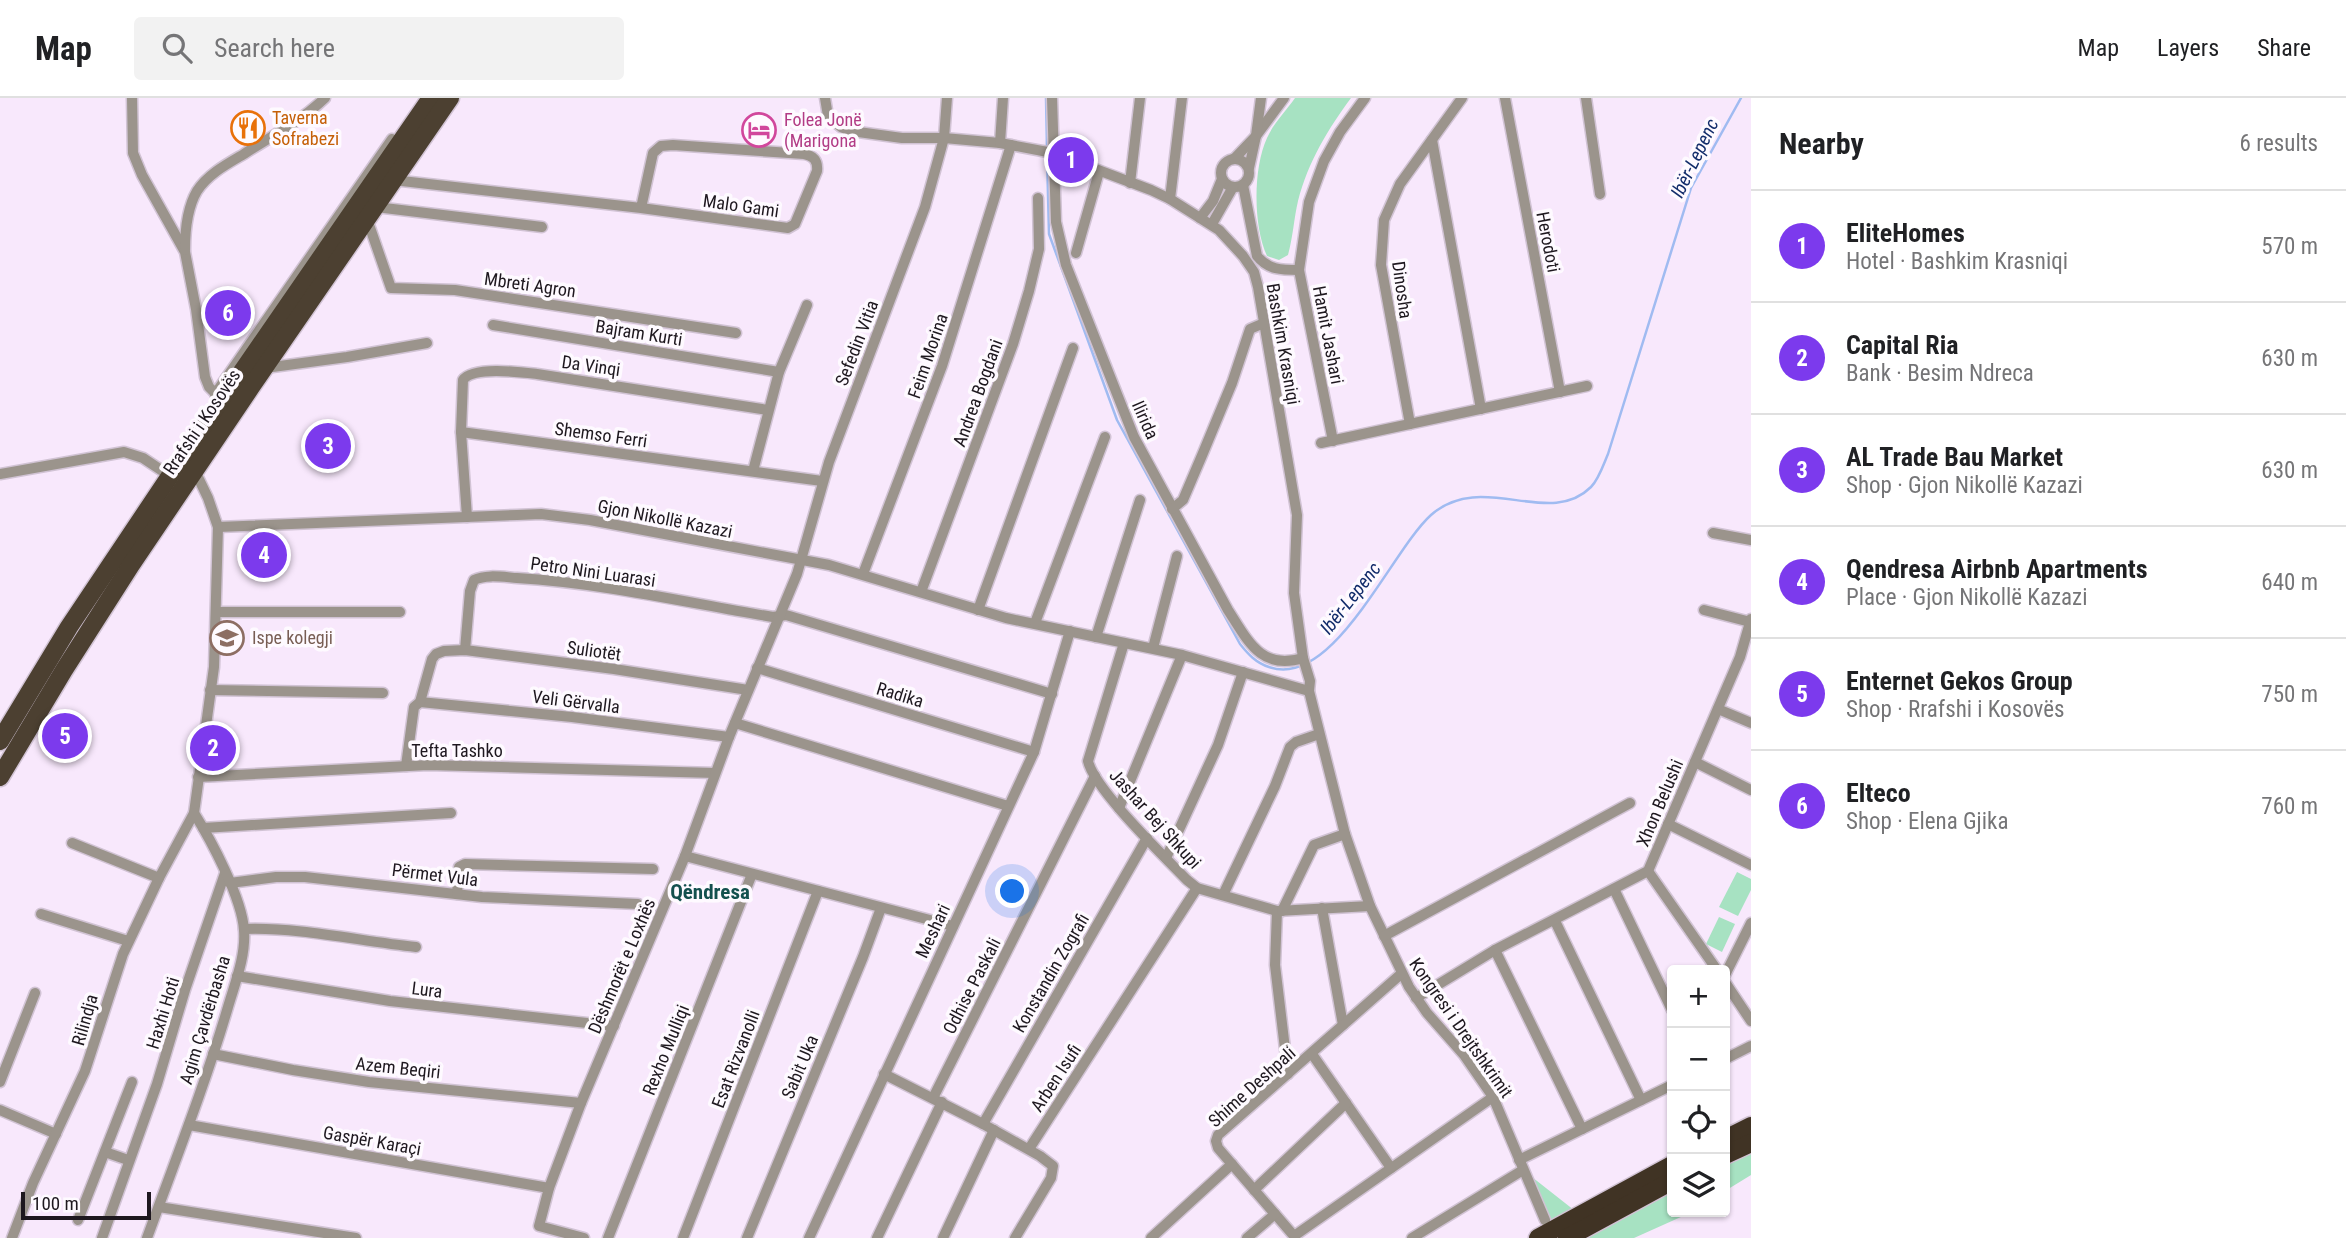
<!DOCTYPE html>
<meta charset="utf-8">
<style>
:root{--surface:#fff;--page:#f2f2f2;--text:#202124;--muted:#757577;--line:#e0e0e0;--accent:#7c3aed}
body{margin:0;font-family:"Roboto Condensed",sans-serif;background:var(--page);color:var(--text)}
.controls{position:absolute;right:21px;bottom:21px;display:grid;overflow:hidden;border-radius:7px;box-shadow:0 2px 5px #0004}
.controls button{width:63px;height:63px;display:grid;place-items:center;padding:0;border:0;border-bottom:2px solid var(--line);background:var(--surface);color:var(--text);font:35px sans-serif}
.scale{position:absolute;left:21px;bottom:18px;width:130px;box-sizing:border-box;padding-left:7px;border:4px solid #1e181f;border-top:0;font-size:19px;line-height:24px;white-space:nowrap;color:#1e181f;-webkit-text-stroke:5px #fefaff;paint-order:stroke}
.you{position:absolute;left:1013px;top:794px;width:24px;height:24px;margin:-18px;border:5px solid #fff;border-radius:50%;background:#1a73e8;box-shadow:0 0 0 10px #1a73e833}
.badge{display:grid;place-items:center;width:46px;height:46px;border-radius:50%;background:var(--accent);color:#fff;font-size:23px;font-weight:700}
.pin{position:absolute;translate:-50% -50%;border:4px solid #fff;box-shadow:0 2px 7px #0006}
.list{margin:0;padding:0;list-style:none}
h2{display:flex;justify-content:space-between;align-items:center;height:91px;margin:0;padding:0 28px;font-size:30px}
h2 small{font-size:23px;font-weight:400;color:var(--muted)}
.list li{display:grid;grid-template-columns:46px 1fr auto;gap:21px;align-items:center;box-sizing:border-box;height:112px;padding:0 28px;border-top:2px solid var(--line)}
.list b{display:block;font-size:26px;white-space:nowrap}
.list p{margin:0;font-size:23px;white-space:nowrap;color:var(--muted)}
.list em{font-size:23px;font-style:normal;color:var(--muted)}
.icon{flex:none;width:38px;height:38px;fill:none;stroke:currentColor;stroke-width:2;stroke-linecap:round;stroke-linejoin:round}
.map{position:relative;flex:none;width:1751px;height:1140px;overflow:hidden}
header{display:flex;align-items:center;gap:42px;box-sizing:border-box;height:98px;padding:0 35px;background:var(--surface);border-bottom:2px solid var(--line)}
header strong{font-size:33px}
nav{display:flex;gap:38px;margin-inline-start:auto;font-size:24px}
.search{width:490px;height:63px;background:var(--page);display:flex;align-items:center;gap:18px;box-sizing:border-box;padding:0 24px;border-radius:7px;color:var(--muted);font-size:26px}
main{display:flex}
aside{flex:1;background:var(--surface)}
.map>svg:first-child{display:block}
.green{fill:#a7e2c2}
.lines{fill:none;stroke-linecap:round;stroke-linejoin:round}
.stream{stroke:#a0bbf1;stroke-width:2.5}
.minor-casing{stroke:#d1c3d4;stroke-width:13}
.trunk-casing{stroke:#d1c3d4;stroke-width:21}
.motorway-casing{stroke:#d1c3d4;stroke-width:21}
.minor{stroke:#9b948c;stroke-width:10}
.trunk{stroke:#4c4031;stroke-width:18}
.motorway{stroke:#403324;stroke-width:18}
.labels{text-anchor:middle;stroke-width:7;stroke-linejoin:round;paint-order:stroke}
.food-label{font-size:18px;fill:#c56008;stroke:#fefaff;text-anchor:start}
.hotel-label{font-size:18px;fill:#b23c85;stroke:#fefaff;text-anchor:start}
.street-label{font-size:18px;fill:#1e181f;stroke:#fefaff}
.education-label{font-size:18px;fill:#785e54;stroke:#fefaff;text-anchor:start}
.water-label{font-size:19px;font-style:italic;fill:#132d6b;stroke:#fefaff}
.quarter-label{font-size:21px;font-weight:bold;fill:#13504e;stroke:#fefaff}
</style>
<header>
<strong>Map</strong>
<div class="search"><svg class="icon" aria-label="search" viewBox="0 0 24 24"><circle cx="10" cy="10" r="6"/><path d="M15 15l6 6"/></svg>Search here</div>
<nav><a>Map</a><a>Layers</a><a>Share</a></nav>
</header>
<main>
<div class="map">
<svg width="1751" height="1140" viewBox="0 0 1751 1140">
<rect width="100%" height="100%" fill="#f8e8fc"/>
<g class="green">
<path d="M1295,0h56c-23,31 -43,64 -53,103 -4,17 -5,36 -10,54l-9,5 -12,-4c-14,-30 -14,-88 0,-118 6,-14 19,-27 28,-40z"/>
<polygon points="1737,774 1751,781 1751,792 1738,818 1719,809"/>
<polygon points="1719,819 1735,826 1722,854 1706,846"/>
<polygon points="1751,1028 1751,1077 1725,1093 1725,1041"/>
<polygon points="1672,1067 1672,1114 1692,1114 1634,1140 1552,1140 1523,1072 1579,1116"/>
</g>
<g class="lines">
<g class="stream">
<polyline points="1046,0 1047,51"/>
<path d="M1047,58l2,78 68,186 123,224c8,10 16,19 29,23 64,23 122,-116 162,-152 51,-45 118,14 160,-28 8,-8 13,-24 17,-33l83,-266 50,-90"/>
</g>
<g class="minor-casing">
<g id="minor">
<polyline points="132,0 133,55 142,77 185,154 196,211 205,279 209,289 218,298"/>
<polyline points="825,0 828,18 841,29 851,33 902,40 944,40 1000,45 1053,55 1151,92 1170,101 1219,132 1243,158 1254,174 1258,189 1297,417 1294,495 1303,560 1310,583 1309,593 1345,736 1370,808 1409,889 1427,915 1464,957 1493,999 1545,1122"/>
<path d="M1052,0l4,124 10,43 68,172 94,173c20,31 33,61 75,48"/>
<polyline points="1505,0 1560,294"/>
<polyline points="1586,0 1600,96"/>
<polyline points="1432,42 1481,311"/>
<polyline points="1000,45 1003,0"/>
<circle cx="1235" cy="75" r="14"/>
<polyline points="1234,61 1256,38 1284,0"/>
<polyline points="1249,70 1256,38 1261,0"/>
<path d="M393,82l248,28 147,20 7,-4 22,-53c1,-10 -3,-15 -13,-17l-131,-9 -12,1 -8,7 -12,55"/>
<polyline points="1130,85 1140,0"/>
<path d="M1243,87l14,71c11,14 25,14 42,14"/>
<polyline points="1170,101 1182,0"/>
<polyline points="376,109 542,129"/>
<polyline points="1200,120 1213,103 1222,81"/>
<polyline points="367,121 391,190 455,192 736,235"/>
<polyline points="1212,126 1233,89"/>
<path d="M185,152c0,-20 2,-42 12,-59 11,-17 30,-27 47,-37 28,-18 57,-33 81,-56"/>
<polyline points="1076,155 1099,74"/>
<polyline points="493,227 779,274"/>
<polyline points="265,270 347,259 427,245"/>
<polyline points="215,296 392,41"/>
<polyline points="1410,326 1381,167 1384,122 1400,86 1462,0"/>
<polyline points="461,334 822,383"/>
<polyline points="1333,343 1299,172 1309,104 1324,63 1340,34 1365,0"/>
<polyline points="1321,345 1587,288"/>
<polyline points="753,373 779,274 807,207"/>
<polyline points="0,376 124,354 143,360 170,378"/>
<polyline points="1172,411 1183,402 1203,355 1232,285 1250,231 1264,225"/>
<path d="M467,419l-6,-85 2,-52c10,-14 57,-8 74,-6l231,36"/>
<polyline points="218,429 517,417 541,416 590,422 829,467 1006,520 1182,557 1309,593"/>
<polyline points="1713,435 1751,442"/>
<polyline points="863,476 942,268 1011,47"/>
<polyline points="921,494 1013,246 1029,193 1039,151 1038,100"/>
<polyline points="978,512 1073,250"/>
<polyline points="1704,512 1750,524"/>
<polyline points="217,514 400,514"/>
<polyline points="1035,525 1105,339"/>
<polyline points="1096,539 1140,402"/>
<path d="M1124,545l-36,118c6,28 77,96 99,119l10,8 80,23 93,-5"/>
<polyline points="1153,550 1177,458"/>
<path d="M465,552l5,-59 4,-11c12,-6 29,-3 43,-2 86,5 171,25 256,39l13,-2 266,79"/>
<polyline points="757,570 1034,654"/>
<polyline points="210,592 383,595"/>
<polyline points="420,604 572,619 729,639"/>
<polyline points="1718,611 1751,625"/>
<polyline points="735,625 1008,708"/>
<polyline points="1695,664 1751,692"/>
<polyline points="406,668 414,609 420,604 432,561 436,556 444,553 465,552 614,571 748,592"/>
<polyline points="198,679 428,667 715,675"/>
<polyline points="1119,710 1182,557"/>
<polyline points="1668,726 1751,767"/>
<polyline points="203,730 451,715"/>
<polyline points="72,745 159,780"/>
<polyline points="685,758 953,828"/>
<polyline points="1166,760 1218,647 1243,574"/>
<polyline points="1648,773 1717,872"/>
<polyline points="230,785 276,779 305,779 482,799 638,806"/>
<polyline points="1614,791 1672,912"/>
<polyline points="457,796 459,769 465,766 653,771"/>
<polyline points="1223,797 1275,688 1290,649 1296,644 1319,636"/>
<polyline points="1322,810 1343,927"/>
<polyline points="1277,813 1275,867 1288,976"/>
<polyline points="1282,813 1314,747 1345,736"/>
<polyline points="41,816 128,843"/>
<polyline points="1555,823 1641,1002"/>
<path d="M244,831c58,-2 114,12 172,18"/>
<polyline points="1384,838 1630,705"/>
<polyline points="1495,852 1582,1031"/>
<polyline points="1401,876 1218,1037 1216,1043 1218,1050 1294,1138 1493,999"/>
<polyline points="1725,877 1751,825"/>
<polyline points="237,878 390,903 614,928"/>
<polyline points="1725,884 1751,923"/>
<polyline points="1416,900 1495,852 1648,773 1740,559 1751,521"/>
<polyline points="213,956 293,972 369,984 581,1005"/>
<polyline points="1312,956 1391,1070"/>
<polyline points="1725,961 1751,948"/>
<polyline points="884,976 983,1026 1040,1058 1053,1068 1051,1080 1015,1140"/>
<polyline points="0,984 35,895"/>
<polyline points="933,1000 1095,678"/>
<polyline points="0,1012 56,1036"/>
<polyline points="983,1026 1147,740"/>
<polyline points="189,1027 549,1090"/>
<polyline points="1029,1051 1197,790"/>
<polyline points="105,1054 128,1062"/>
<polyline points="1519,1062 1672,987"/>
<polyline points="1254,1092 1346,1005"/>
<polyline points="159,1109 356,1140"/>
<polyline points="78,1122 132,984"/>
<polyline points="12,1140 33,1085 85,973 123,856 159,780 194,715 214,569 218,429 208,400 195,373"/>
<polyline points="102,1140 157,986 185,892 225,775"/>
<path d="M147,1140c28,-77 58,-153 81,-231 7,-24 18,-51 16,-77 -2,-32 -33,-90 -50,-117"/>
<polyline points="584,1140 539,1128 549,1090 581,1005 685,758 729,639 797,476 829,364 925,109 944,40 947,0"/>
<polyline points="608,1140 752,776"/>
<polyline points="683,1140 818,793"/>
<polyline points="747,1140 863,859 881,810"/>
<polyline points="809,1140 1034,654 1070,533"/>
<polyline points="877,1140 942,1004"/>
<polyline points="943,1140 994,1032"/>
<polyline points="1151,1140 1232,1066"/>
<polyline points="1247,1140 1275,1116"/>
<polyline points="1412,1140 1523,1072"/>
</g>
</g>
<g class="trunk-casing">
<g id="trunk">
<polyline points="0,643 69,529 170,378 431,0"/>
<polyline points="0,679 64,572 131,467 251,289 450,0"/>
</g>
</g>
<g class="motorway-casing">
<g id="motorway">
<polyline points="1725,1041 1751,1028"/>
<polyline points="1725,1057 1751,1045"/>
<polyline points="1538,1140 1672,1067"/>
<polyline points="1567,1140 1672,1083"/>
</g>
</g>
<use href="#minor" class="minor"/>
<use href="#trunk" class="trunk"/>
<use href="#motorway" class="motorway"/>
</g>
<defs>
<g id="restaurant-ring" transform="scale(1.75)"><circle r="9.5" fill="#fefaff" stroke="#e8710a" stroke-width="1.5"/><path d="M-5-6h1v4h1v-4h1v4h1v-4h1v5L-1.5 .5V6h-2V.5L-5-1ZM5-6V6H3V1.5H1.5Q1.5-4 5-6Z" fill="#e8710a"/></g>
<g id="hotel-ring" transform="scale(1.75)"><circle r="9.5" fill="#fefaff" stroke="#d1479c" stroke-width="1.5"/><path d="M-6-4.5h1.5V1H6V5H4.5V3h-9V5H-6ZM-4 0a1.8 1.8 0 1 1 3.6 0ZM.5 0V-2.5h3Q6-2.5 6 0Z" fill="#d1479c"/></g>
<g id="university-ring" transform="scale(1.75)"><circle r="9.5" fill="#fefaff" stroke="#8d6e63" stroke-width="1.5"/><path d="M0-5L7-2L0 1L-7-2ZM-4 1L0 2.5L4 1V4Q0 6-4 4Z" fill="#8d6e63"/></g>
</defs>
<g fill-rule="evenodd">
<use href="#restaurant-ring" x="248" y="30"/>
<use href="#hotel-ring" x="759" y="32"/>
<use href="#university-ring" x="227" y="540"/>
</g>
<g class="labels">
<g class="food-label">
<text x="272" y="26">Taverna<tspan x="272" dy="21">Sofrabezi</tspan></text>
</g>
<g class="hotel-label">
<text x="784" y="28">Folea Jonë<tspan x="784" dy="21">(Marigona</tspan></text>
</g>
<g class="street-label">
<text transform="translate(741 108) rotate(8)" y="6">Malo Gami</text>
<text transform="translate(1548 144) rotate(79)" y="6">Herodoti</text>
<text transform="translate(530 187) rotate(8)" y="6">Mbreti Agron</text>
<text transform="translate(1402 192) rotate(82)" y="6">Dinosha</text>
<text transform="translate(639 235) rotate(9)" y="6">Bajram Kurti</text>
<text transform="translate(1328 237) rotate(79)" y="6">Hamit Jashari</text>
<text transform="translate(857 245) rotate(-69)" y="6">Sefedin Vitia</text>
<text transform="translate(1283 246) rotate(80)" y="6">Bashkim Krasniqi</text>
<text transform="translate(928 258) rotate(-71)" y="6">Feim Morina</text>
<text transform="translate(591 268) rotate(8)" y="6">Da Vinqi</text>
<text transform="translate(978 295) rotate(-70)" y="6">Andrea Bogdani</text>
<text transform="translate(1145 322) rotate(66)" y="6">Ilirida</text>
<text transform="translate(202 324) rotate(-56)" y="6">Rrafshi i Kosovës</text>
<text transform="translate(601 337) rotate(8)" y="6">Shemso Ferri</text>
<text transform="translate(665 421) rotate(11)" y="6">Gjon Nikollë Kazazi</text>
<text transform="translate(593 474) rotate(8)" y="6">Petro Nini Luarasi</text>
<text transform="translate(594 553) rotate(8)" y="6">Suliotët</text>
<text transform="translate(900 597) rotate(17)" y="6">Radika</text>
<text transform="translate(576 604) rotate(7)" y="6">Veli Gërvalla</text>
<text x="457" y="659">Tefta Tashko</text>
<text transform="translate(1660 705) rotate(-67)" y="6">Xhon Belushi</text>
<text transform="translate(1155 721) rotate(48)" y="6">Jashar Bej Shkupi</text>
<text transform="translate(435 777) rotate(7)" y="6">Përmet Vula</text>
<text transform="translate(933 833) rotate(-65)" y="6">Meshari</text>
<text transform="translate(622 868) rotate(-67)" y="6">Dëshmorët e Loxhës</text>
<text transform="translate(1051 875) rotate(-60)" y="6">Konstandin Zografi</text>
<text transform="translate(972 888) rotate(-63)" y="6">Odhise Paskali</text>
<text transform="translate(427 892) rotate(7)" y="6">Lura</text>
<text transform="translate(163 915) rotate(-73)" y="6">Haxhi Hoti</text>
<text transform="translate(85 922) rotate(-74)" y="6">Rilindja</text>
<text transform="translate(205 922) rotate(-73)" y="6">Agim Çavdërbasha</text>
<text transform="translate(1461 930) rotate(55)" y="6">Kongresi i Drejtshkrimit</text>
<text transform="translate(666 952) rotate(-68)" y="6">Rexho Mulliqi</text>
<text transform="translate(736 961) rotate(-69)" y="6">Esat Rizvanolli</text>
<text transform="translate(800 969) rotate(-67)" y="6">Sabit Uka</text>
<text transform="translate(398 970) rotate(6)" y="6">Azem Beqiri</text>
<text transform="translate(1056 980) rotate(-57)" y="6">Arben Isufi</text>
<text transform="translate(1252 989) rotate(-42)" y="6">Shime Deshpali</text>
<text transform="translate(372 1043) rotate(10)" y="6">Gaspër Karaçi</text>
</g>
<g class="education-label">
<text x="252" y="546">Ispe kolegji</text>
</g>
<g class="water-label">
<text transform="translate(1694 60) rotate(-64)" y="7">Ibër-Lepenc</text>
<text transform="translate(1350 500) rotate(-52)" y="7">Ibër-Lepenc</text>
</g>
<g class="quarter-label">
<text x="710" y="801">Qëndresa</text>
</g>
</g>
</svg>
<div class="controls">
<button>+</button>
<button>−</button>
<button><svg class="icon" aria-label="locate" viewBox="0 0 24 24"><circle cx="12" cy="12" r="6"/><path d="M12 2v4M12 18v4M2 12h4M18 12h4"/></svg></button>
<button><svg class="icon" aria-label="layers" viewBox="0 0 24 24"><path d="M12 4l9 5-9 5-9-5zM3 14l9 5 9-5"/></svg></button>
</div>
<div class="scale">100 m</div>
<div class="you"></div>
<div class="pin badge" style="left:1071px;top:62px">1</div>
<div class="pin badge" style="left:213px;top:650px">2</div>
<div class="pin badge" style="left:328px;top:348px">3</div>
<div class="pin badge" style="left:264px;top:457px">4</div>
<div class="pin badge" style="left:65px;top:638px">5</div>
<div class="pin badge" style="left:228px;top:215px">6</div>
</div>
<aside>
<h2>Nearby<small>6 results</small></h2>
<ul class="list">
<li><span class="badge">1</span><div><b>EliteHomes</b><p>Hotel · Bashkim Krasniqi</p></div><em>570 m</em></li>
<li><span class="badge">2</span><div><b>Capital Ria</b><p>Bank · Besim Ndreca</p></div><em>630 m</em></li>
<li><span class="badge">3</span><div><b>AL Trade Bau Market</b><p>Shop · Gjon Nikollë Kazazi</p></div><em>630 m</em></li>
<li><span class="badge">4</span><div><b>Qendresa Airbnb Apartments</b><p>Place · Gjon Nikollë Kazazi</p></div><em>640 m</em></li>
<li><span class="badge">5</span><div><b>Enternet Gekos Group</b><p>Shop · Rrafshi i Kosovës</p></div><em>750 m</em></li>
<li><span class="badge">6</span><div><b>Elteco</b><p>Shop · Elena Gjika</p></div><em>760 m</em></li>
</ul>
</aside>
</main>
